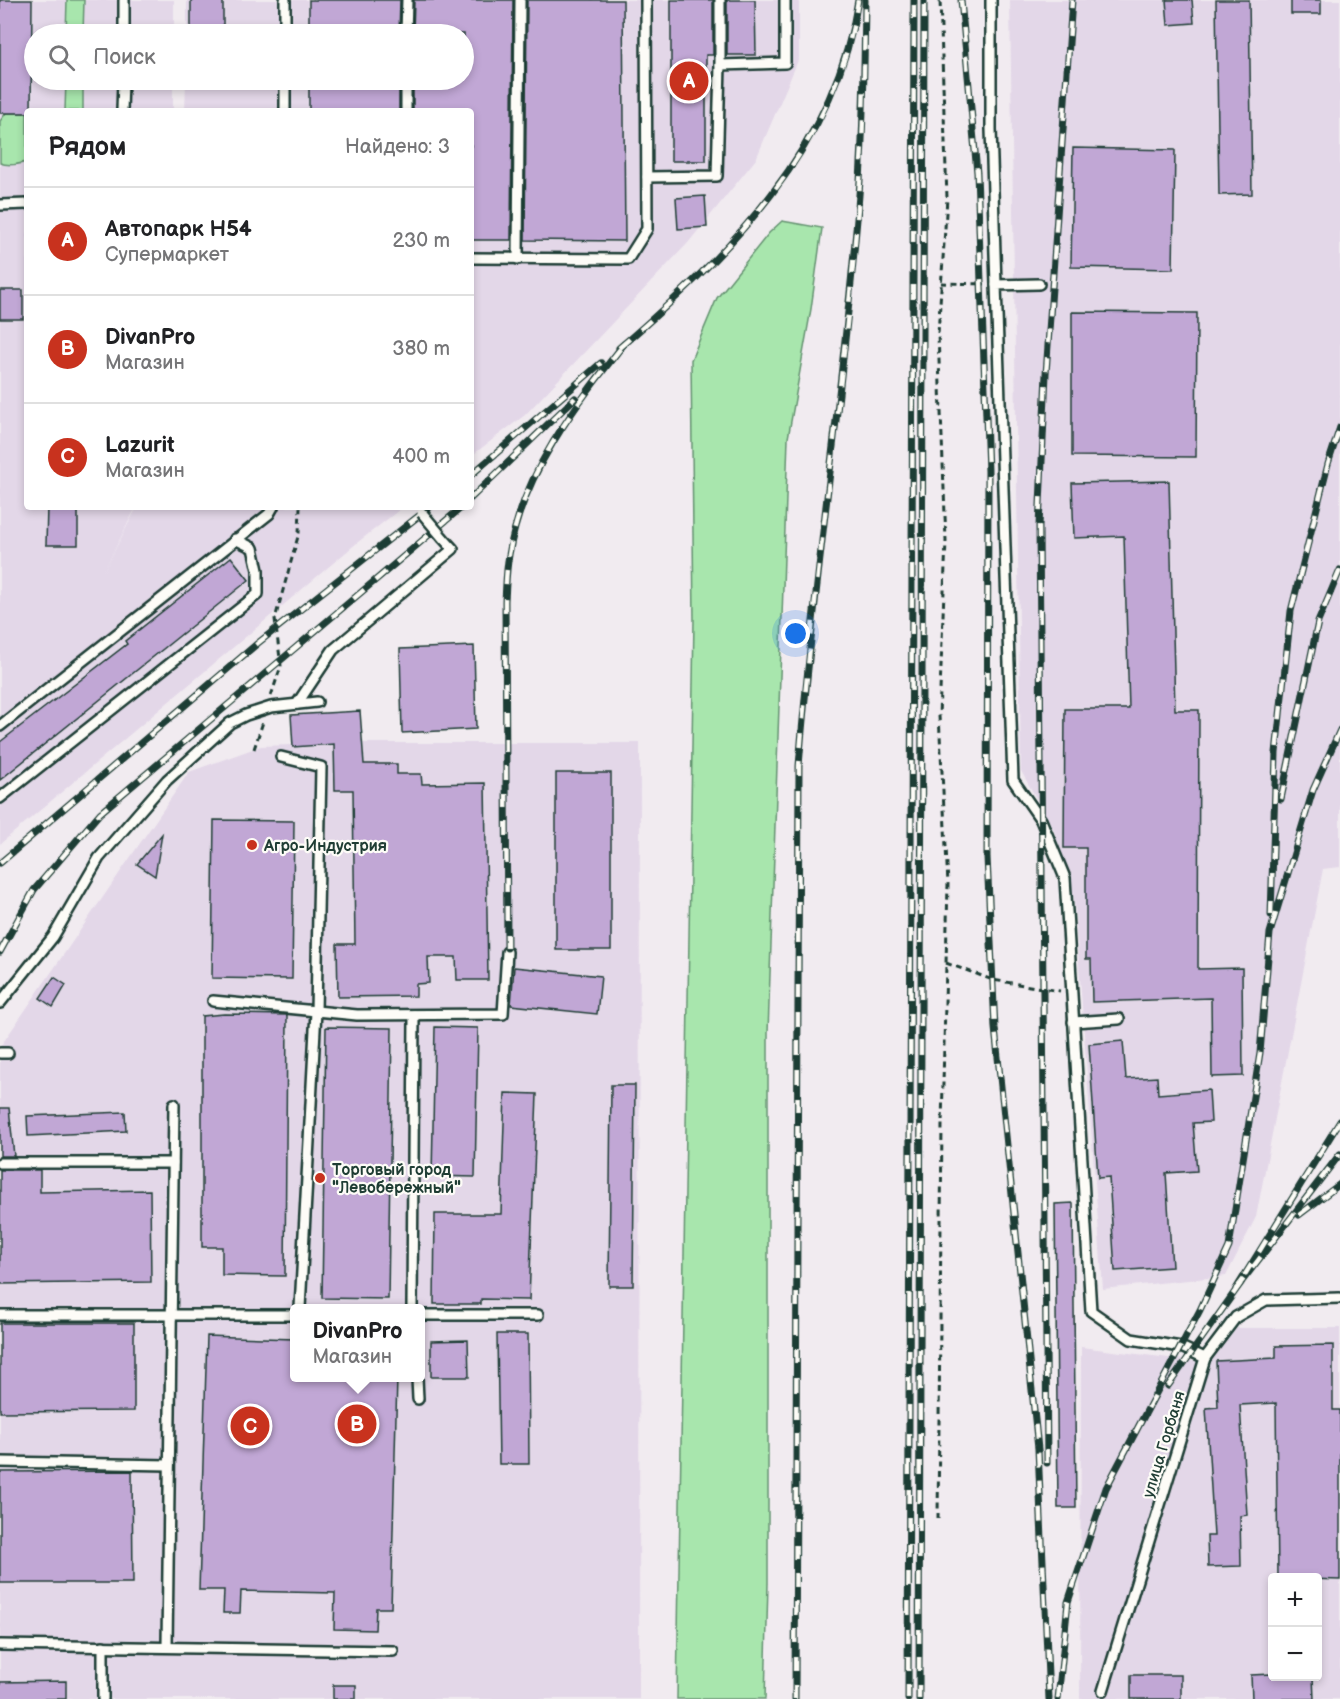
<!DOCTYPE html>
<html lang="ru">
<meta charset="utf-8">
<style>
:root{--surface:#fff;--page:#f6f6f6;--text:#202124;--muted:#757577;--line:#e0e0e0;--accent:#c8321e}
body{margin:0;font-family:"Balsamiq Sans",sans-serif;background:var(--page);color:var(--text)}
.controls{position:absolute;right:18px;bottom:18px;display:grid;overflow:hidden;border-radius:6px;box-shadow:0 3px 9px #0003}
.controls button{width:54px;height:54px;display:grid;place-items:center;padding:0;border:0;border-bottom:2px solid var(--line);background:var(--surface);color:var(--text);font:30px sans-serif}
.you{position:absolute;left:796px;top:634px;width:21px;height:21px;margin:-15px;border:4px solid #fff;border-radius:50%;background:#1a73e8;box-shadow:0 0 0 9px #1a73e833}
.badge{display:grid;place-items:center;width:39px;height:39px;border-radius:50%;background:var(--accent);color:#fff;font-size:20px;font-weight:700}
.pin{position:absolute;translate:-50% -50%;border:3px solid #fff;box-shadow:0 2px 6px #0006}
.popup{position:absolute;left:290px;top:1304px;width:135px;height:78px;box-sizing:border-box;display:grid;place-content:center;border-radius:6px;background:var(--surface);filter:drop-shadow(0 2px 4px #0005);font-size:20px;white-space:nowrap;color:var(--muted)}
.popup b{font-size:22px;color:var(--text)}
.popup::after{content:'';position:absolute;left:50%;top:100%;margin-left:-12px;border:12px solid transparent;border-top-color:var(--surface)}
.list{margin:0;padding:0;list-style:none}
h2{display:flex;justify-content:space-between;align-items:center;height:78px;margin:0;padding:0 24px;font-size:26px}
h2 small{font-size:20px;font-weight:400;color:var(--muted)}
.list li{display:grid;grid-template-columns:39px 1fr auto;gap:18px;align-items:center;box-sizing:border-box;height:108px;padding:0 24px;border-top:2px solid var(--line)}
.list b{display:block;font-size:22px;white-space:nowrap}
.list p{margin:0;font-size:20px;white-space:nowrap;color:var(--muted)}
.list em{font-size:20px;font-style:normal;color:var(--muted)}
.icon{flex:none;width:33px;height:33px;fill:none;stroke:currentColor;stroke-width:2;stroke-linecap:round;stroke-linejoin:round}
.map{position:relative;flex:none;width:1340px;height:1699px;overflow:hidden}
.search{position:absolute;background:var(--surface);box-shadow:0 3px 9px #0003;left:24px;top:24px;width:450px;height:66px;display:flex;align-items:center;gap:15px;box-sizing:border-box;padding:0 21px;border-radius:33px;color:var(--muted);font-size:22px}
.panel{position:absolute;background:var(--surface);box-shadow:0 3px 9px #0003;left:24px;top:108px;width:450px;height:402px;border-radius:6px}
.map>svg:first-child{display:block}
.built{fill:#e3d7e8;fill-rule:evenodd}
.green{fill:#a8e6ad;stroke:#649270;stroke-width:1.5}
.building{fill:#c1a7d5;stroke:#1f3d34;stroke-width:1.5}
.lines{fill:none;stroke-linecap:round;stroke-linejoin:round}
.lane-casing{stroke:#1f3d34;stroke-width:14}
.path{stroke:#1f3d34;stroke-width:3;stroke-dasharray:6 4.5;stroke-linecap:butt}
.lane{stroke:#fdfcf7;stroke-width:9}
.rail-casing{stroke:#1f3d34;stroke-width:7}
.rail{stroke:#fdfcf7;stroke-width:4.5;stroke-dasharray:14;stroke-linecap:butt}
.lane-bridge-casing{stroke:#1f3d34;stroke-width:14;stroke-linecap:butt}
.lane-bridge{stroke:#fdfcf7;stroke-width:9}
.poi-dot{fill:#c8321e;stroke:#fdfcf7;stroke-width:2}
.labels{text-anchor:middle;stroke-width:4.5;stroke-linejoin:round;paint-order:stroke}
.poi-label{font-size:16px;font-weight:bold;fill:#1f3d34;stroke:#fdfcf7;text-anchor:start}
.street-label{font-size:16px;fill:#1f3d34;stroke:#fdfcf7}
</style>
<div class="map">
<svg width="1340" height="1699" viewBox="0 0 1340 1699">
<rect width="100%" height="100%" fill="#f1ebf0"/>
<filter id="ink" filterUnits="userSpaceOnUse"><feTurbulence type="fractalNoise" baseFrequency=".0167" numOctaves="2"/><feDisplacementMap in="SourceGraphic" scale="12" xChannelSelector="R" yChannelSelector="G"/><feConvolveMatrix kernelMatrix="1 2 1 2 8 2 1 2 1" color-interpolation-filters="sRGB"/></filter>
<g filter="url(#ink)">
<g class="built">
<polygon points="0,0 174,0 174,34 34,34 34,80 173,80 173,111 27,111 27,507 136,507 104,571 137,507 403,507 358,542 0,844"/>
<polygon points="187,0 799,0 799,58 756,159 688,243 525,415 471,456 471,111 185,111 186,80 464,80 464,34 187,34"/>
<polygon points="1010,0 1340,0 1340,867 1323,869 1256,1217 1226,1276 1103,1289 1074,898 1054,830 1021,771"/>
<path d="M354,743h286l-1,956h-639v-652l189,-275 72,-26zM294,1308h126v70h-126z"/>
<path d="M1237,1328h103v371h-260l1,-352 128,16zM1272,1578h46v98h-46z"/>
</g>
<g class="green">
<polygon points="67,0 84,0 83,34 66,34"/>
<polygon points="66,80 83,80 83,111 65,111"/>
<path d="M6,113h21v48c-7,4 -20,5 -27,2v-42z"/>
<polygon points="782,221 822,228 811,309 788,438 768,1033 768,1583 765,1699 677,1699 694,620 691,360 717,298 769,233"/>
</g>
<g class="building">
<polygon points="0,0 32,0 31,111 27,113 0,113"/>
<rect x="191" y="0" width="32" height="34"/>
<polygon points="309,0 400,0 399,34 309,34"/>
<polygon points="414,0 513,0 511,240 471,240 471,111 413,111 413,80 464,80 464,34 413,34"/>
<polygon points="527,0 623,0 625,241 525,240"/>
<polygon points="671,0 713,0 713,55 706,55 706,161 671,161"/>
<polygon points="727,0 755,0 756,55 727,55"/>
<polygon points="1166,0 1192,0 1194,23 1168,25"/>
<polygon points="1216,0 1249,0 1252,194 1219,195"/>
<rect x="1291" y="0" width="30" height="14"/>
<rect x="309" y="80" width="90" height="31"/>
<polygon points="1073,148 1175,150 1173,269 1071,267"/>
<polygon points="705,196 707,227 678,229 676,198"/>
<rect x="0" y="290" width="23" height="29"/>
<polygon points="1072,312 1197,313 1196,457 1072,456"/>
<polygon points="1169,481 1175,710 1199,710 1198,969 1242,968 1243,1076 1212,1077 1211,998 1092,1002 1091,959 1086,959 1086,848 1064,848 1065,709 1129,709 1124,536 1074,538 1072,483"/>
<polygon points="47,507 78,507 78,545 46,545"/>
<polygon points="231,557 249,580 0,780 0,742 127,644 125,641"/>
<polygon points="474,646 476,729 402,733 400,649"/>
<polygon points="360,711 364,764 397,764 397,774 421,774 422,784 485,783 488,980 457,980 456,957 428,957 429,983 416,984 416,996 338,997 337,944 355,944 353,790 335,790 334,744 293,747 291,715"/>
<rect x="556" y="773" width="55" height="177"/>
<polygon points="214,820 294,821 292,979 212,978"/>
<polygon points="162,834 155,876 137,864"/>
<polygon points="514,967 601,976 597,1014 511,1005"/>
<polygon points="54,977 66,985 53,1007 40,998"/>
<polygon points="224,1014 287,1015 285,1276 222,1275 222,1247 202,1247 202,1016"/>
<polygon points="326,1027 392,1028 388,1299 322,1298"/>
<polygon points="435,1027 478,1028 475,1177 432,1176"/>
<polygon points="1123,1041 1126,1079 1157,1077 1158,1094 1209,1090 1211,1122 1193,1123 1197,1171 1166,1173 1172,1267 1115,1271 1109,1177 1098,1178 1089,1044"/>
<polygon points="611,1085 635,1085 633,1286 609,1286"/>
<polygon points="505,1093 537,1094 529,1300 481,1299 481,1304 434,1304 435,1214 501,1214"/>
<polygon points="0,1108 9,1108 14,1156 0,1156"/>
<polygon points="125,1112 126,1131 28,1136 27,1116"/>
<polygon points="0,1170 40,1170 40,1192 150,1190 151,1282 0,1284"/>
<polygon points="1073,1203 1076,1508 1058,1508 1055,1204"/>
<polygon points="0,1323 134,1323 134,1411 0,1412"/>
<polygon points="497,1334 528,1334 529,1464 499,1464"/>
<polygon points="207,1336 294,1339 294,1377 397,1377 391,1608 376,1608 375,1630 334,1629 335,1593 241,1591 240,1613 223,1613 224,1590 199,1590"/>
<polygon points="468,1340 469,1377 431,1377 431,1341"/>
<polygon points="1333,1345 1333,1410 1340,1410 1340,1580 1278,1578 1276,1403 1240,1405 1247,1515 1240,1516 1241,1566 1208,1567 1207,1536 1214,1536 1206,1408 1218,1407 1216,1361 1276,1358 1276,1346"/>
<polygon points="132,1471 133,1583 0,1583 0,1472"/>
<polygon points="1272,1674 1272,1677 1313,1677 1314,1699 1252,1699 1251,1675"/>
<rect x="1131" y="1675" width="50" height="24"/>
<polygon points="66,1681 66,1699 0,1699 0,1682"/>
<rect x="333" y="1685" width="23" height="14"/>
</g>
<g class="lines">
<g class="lane-casing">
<g id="lane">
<polyline points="285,0 285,34"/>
<polyline points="720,0 720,65 785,63 785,0"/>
<polyline points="991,0 991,129 996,285"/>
<polyline points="124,34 124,0"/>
<polyline points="406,34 407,0"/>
<polyline points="285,80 285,111"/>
<polyline points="122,111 123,80"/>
<polyline points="406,111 406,80"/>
<polyline points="647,177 717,176 720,65"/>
<polyline points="0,205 27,204"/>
<polyline points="471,258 628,259 647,229 646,0"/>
<polyline points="518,259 520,0"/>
<polyline points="1039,284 996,285 1013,780 1041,820 1065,878 1091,1311 1131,1339 1181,1347 1205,1358"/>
<polyline points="297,704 333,650 453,549 443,538"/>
<polyline points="0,726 269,514 273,507"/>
<polyline points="281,757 321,767 316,1011 300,1308"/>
<polyline points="0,798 258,594 258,570 253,548 235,539"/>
<polyline points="213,1001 357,1015 503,1014 507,952"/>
<polyline points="0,1003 53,937 99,858 167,780 230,723 246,715 271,707 317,702"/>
<polyline points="1073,1022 1119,1019"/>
<polyline points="0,1053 8,1053"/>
<polyline points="0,1163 173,1163"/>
<polyline points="412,1308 414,1015"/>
<polyline points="0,1315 294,1315"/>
<polyline points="420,1315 538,1315"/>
<polyline points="417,1378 418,1399"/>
<polyline points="0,1462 169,1465"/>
<polyline points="0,1645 393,1651"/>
<polyline points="103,1646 103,1699"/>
<polyline points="167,1646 174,1104"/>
<polyline points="1103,1691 1205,1358 1236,1317 1266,1300 1340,1298"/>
</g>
</g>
<g class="path">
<polyline points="941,283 985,284"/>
<polyline points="271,696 281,666 275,619 299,533 300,507"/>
<polyline points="254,749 263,722"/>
<polyline points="946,963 993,980 1060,991"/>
<polyline points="938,1519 942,1124 948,884 939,716 946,541 938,334 947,198 940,0"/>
</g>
<use href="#lane" class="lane"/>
<g class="rail-casing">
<g id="rail">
<polyline points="961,0 977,173 988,471 987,857 995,1028 1038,1449 1049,1699"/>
<path d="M619,348c109,-94 217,-199 239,-348"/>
<polyline points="471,475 601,363"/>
<polyline points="471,498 575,398"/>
<polyline points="1281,799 1318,622 1340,570"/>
<polyline points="0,863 258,643 430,507"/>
<polyline points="1271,915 1276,753 1291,611 1328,464 1340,427"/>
<path d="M507,948l-2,-347c1,-15 1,-31 4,-46 13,-81 66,-149 115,-211"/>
<polyline points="0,952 34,890 100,813 462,507"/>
<polyline points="1340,1121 1236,1289 1340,1154"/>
<polyline points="1299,1215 1340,1184"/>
<polyline points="1168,1386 1241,1283"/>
<polyline points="1047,1463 1039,526 1046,374 1072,0"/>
<path d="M795,1699l4,-933c15,-191 45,-380 60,-571 5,-65 5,-130 6,-195"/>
<polyline points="908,1699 914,0"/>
<polyline points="919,1699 924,0"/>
<polyline points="1058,1699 1068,1602 1106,1488 1200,1310 1229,1247 1260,1053 1270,933 1313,790 1340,730"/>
</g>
</g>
<use href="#rail" class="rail"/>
<g class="lane-bridge-casing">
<polyline id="lane-bridge" points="422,513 443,538"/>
</g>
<use href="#lane-bridge" class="lane-bridge"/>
</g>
</g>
<g class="poi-dot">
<circle cx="252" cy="845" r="6"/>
<circle cx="320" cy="1178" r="6"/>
</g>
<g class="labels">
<g class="poi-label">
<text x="264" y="851">Агро-Индустрия</text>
<text x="332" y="1175">Торговый город<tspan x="332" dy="18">"Левобережный"</tspan></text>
</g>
<g class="street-label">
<text transform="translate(1163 1444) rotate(-73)" y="6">улица Горбаня</text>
</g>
</g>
</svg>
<div class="controls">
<button>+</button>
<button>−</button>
</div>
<div class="you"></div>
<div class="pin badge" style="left:689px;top:81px">A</div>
<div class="pin badge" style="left:357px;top:1424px">B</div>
<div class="popup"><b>DivanPro</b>Магазин</div>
<div class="pin badge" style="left:250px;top:1426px">C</div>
<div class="search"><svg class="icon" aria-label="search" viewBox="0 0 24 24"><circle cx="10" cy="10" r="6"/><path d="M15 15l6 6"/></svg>Поиск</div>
<section class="panel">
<h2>Рядом<small>Найдено: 3</small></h2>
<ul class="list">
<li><span class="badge">A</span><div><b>Автопарк Н54</b><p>Супермаркет</p></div><em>230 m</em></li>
<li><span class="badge">B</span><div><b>DivanPro</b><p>Магазин</p></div><em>380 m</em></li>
<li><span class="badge">C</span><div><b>Lazurit</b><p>Магазин</p></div><em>400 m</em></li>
</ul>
</section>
</div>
